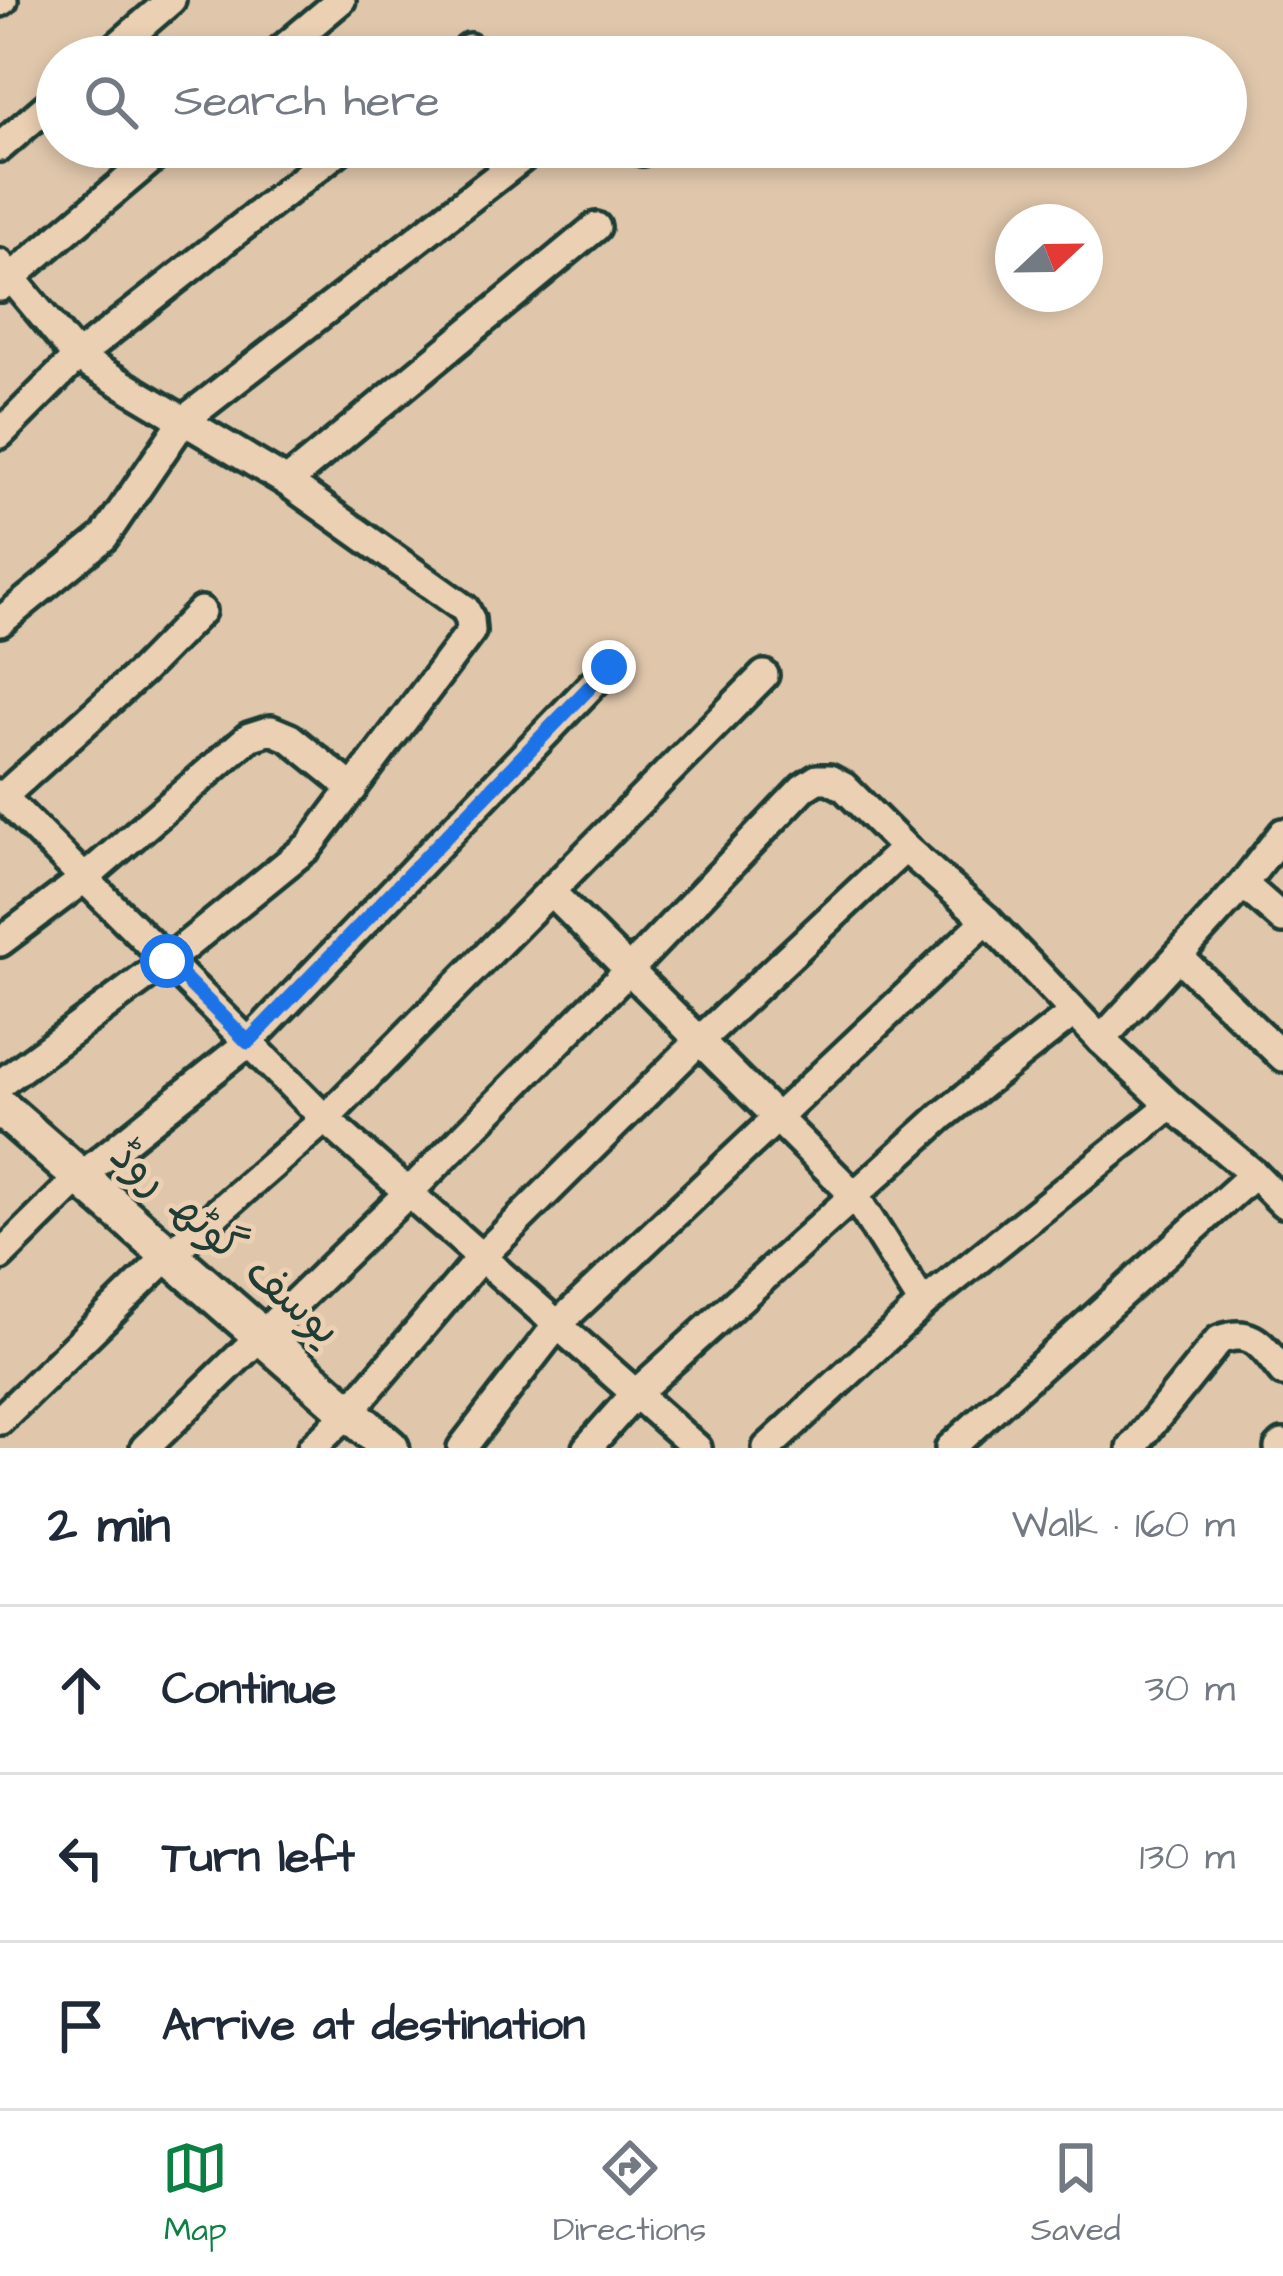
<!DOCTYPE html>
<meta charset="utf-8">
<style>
:root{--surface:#fff;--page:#f6f6f7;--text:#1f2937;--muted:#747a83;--line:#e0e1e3;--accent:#0b8043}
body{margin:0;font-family:"Architects Daughter","Playpen Sans Arabic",sans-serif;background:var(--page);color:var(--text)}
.compass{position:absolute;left:995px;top:204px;width:108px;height:108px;border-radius:50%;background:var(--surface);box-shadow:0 6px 18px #0003;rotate:68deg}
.stop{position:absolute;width:36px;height:36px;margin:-27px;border:9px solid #1a73e8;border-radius:50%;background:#fff}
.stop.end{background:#1a73e8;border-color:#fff;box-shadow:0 3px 12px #0008}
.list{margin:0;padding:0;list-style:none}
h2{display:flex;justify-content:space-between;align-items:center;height:156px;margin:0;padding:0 48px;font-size:51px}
h2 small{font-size:39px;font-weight:400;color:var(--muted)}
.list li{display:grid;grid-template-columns:78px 1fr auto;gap:36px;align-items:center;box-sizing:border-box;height:168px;padding:0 48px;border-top:3px solid var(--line)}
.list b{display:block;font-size:45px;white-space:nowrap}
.list em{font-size:39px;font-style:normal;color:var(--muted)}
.icon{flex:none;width:66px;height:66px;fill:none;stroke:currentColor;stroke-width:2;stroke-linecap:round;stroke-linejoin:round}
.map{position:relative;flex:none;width:1283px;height:1448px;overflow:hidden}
.search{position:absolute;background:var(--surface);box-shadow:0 6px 18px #0003;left:36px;right:36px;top:36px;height:132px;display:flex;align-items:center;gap:30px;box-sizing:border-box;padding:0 42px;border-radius:66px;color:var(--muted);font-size:45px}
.sheet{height:660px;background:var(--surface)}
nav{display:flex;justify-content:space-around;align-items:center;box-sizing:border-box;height:168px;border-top:3px solid var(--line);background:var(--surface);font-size:33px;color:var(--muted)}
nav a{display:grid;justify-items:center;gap:6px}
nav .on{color:var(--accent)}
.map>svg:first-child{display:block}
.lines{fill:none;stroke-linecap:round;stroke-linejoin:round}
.minor-casing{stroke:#1f3d34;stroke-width:36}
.tertiary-casing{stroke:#1f3d34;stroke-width:45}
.minor{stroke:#ecd0b3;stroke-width:27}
.tertiary{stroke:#ecd0b3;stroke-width:36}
.route{stroke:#1a73e8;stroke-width:15}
.labels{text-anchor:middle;stroke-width:10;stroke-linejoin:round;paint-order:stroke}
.street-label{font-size:45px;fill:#1f3d34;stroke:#ecd0b3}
</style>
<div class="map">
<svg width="1283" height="1448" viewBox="0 0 1283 1448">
<rect width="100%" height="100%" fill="#e0c7ac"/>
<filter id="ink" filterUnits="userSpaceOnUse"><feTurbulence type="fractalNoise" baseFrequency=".00833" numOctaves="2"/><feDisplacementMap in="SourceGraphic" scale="24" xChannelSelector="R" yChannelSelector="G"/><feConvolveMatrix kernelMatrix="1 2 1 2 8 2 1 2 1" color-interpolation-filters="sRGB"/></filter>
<g filter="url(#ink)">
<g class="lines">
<g class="minor-casing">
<g id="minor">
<polyline points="0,2 3,0"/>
<polyline points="105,57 171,0"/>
<polyline points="273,57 341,0"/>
<polyline points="458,57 469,48"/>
<polyline points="0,147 57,98"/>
<polyline points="637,147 642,151"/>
<polyline points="0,264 77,357 287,482 465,609 470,619 471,631 309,846 167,961 0,1084"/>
<polyline points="0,287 166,147"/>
<polyline points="0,434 77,357 343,147"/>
<polyline points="287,482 596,227"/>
<polyline points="0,622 104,537 183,421 536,147"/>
<polyline points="0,794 325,1119 697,1448"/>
<polyline points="0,799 142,671 201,611"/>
<polyline points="1243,884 1283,833"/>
<polyline points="550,891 854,1195 923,1304"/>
<polyline points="0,942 85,878 249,737 271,730 290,738 353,789"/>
<polyline points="1178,956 1243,884 1283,919"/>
<polyline points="1101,1040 1178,956 1283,1057"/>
<polyline points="0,1256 80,1177 248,1043 609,667"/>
<polyline points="0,1420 169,1255 325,1119 764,675"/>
<polyline points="145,1448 408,1193 629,970 803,788 817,779 829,779 844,787 905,848 987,920 1101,1040 1171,1105 1254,1174 1283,1203"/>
<polyline points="312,1448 349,1412 481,1257 700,1040 905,848"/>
<polyline points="462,1448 557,1325 987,920"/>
<polyline points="587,1448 635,1394 942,1116 1074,1012"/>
<polyline points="767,1448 923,1304 1171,1105"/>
<polyline points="950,1448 1254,1174"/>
<path d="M1132,1448l87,-108c35,-13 44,8 64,32"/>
<polyline points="1279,1448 1283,1444"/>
</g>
</g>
<g class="tertiary-casing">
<polyline id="tertiary" points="0,1107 390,1448"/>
</g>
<use href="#minor" class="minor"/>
<use href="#tertiary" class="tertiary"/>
</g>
</g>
<g class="lines" filter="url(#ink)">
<polyline class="route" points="167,961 248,1042 609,667"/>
</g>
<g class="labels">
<g class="street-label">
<text transform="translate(227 1241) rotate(41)" y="16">یوسف گوٹھ روڈ</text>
</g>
</g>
</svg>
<svg class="compass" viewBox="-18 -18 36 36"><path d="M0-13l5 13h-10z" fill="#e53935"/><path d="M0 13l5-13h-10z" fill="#747a83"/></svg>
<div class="stop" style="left:167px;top:961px"></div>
<div class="stop end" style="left:609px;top:667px"></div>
<div class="search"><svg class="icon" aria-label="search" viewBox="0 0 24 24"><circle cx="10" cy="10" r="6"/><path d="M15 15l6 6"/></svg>Search here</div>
</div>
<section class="sheet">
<h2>2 min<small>Walk · 160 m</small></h2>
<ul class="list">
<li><svg class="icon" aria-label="ahead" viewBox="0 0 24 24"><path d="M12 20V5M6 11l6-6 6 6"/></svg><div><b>Continue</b></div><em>30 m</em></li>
<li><svg class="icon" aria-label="left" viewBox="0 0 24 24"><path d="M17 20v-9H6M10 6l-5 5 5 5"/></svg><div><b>Turn left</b></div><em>130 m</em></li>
<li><svg class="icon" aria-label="arrive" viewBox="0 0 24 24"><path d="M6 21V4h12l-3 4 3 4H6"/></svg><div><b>Arrive at destination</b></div></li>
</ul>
</section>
<nav>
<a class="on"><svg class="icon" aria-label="map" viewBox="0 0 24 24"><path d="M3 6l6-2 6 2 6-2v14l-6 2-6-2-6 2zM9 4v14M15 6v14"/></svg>Map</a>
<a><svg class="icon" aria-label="directions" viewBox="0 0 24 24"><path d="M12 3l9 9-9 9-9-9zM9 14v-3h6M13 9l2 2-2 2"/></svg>Directions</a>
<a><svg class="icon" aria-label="saved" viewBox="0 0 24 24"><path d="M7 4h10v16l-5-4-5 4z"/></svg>Saved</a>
</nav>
